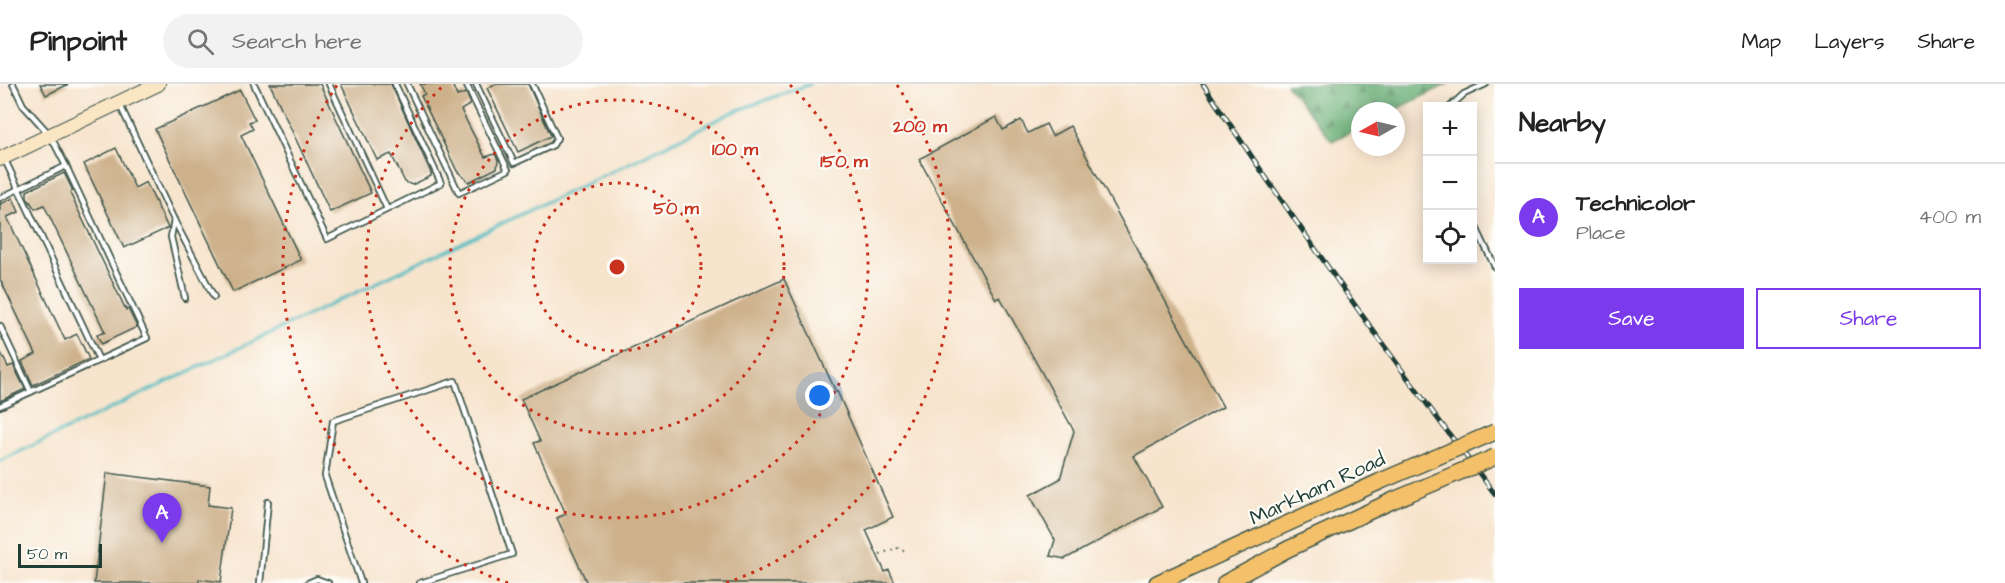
<!DOCTYPE html>
<meta charset="utf-8">
<style>
:root{--surface:#fff;--page:#f2f2f2;--text:#222;--muted:#767676;--line:#e0e0e0;--accent:#7c3aed}
body{margin:0;font-family:"Architects Daughter",sans-serif;background:var(--page);color:var(--text)}
.controls{position:absolute;right:18px;top:18px;display:grid;overflow:hidden;border-radius:0px;box-shadow:0 3px 15px #0003}
.controls button{width:54px;height:54px;display:grid;place-items:center;padding:0;border:0;border-bottom:2px solid var(--line);background:var(--surface);color:var(--text);font:30px sans-serif}
.compass{position:absolute;left:1351px;top:18px;width:54px;height:54px;border-radius:50%;background:var(--surface);box-shadow:0 3px 15px #0003;rotate:262deg}
.scale{position:absolute;left:18px;bottom:15px;width:84px;box-sizing:border-box;padding-left:6px;border:3px solid #1f3d34;border-top:0;font-size:16px;line-height:21px;white-space:nowrap;color:#1f3d34;-webkit-text-stroke:4px #fdfcf7;paint-order:stroke}
.you{position:absolute;left:820px;top:312px;width:21px;height:21px;margin:-15px;border:4px solid #fff;border-radius:50%;background:#1a73e8;box-shadow:0 0 0 9px #1a73e833}
.badge{display:grid;place-items:center;width:39px;height:39px;border-radius:50%;background:var(--accent);color:#fff;font-size:20px;font-weight:700}
.pin{position:absolute;translate:-50% -50px;filter:drop-shadow(0 2px 3px #0008)}
.pin::after{content:'';position:absolute;top:32px;width:21px;height:18px;background:inherit;clip-path:polygon(0 0,100% 0,50% 100%)}
.list{margin:0;padding:0;list-style:none}
h2{display:flex;justify-content:space-between;align-items:center;height:78px;margin:0;padding:0 24px;font-size:26px}
h2 small{font-size:20px;font-weight:400;color:var(--muted)}
.list li{display:grid;grid-template-columns:39px 1fr auto;gap:18px;align-items:center;box-sizing:border-box;height:108px;padding:0 24px;border-top:2px solid var(--line)}
.list b{display:block;font-size:22px;white-space:nowrap}
.list p{margin:0;font-size:20px;white-space:nowrap;color:var(--muted)}
.list em{font-size:20px;font-style:normal;color:var(--muted)}
.actions{display:flex;gap:12px;padding:18px 24px}
.actions a{flex:1;padding:14px 0;border:2px solid var(--accent);border-radius:0px;text-align:center;font-size:21px;color:var(--accent)}
.actions .main{background:var(--accent);color:#fff}
.icon{flex:none;width:33px;height:33px;fill:none;stroke:currentColor;stroke-width:2;stroke-linecap:round;stroke-linejoin:round}
.map{position:relative;flex:none;width:1495px;height:499px;overflow:hidden}
header{display:flex;align-items:center;gap:36px;box-sizing:border-box;height:84px;padding:0 30px;background:var(--surface);border-bottom:2px solid var(--line)}
header strong{font-size:28px}
nav{display:flex;gap:33px;margin-inline-start:auto;font-size:21px}
.search{width:420px;height:54px;background:var(--page);display:flex;align-items:center;gap:15px;box-sizing:border-box;padding:0 21px;border-radius:33px;color:var(--muted);font-size:22px}
main{display:flex}
aside{flex:1;background:var(--surface)}
.map>svg:first-child{display:block}
.forest{fill:url(#forest-firs);stroke:#447654;stroke-width:1.5}
.lines{fill:none;stroke-linecap:round;stroke-linejoin:round}
.stream{stroke:#4dbcc2;stroke-width:3}
.building{fill:#cdb18b}
.lane-casing{stroke:#3f564b;stroke-width:8}
.secondary-casing{stroke:#3f564b;stroke-width:16}
.primary-casing{stroke:#3f564b;stroke-width:18}
.path{stroke:#3f564b;stroke-width:2;stroke-dasharray:1.5 4.5;stroke-linecap:butt}
.lane{stroke:#fff;stroke-width:4.5}
.secondary{stroke:#fbe6c4;stroke-width:14}
.primary{stroke:#f4c16b;stroke-width:15}
.rail-casing{stroke:#1f3d34;stroke-width:5}
.rail{stroke:#fdfcf7;stroke-width:3;stroke-dasharray:9;stroke-linecap:butt}
.primary-bridge-casing{stroke:#3f564b;stroke-width:18;stroke-linecap:butt}
.primary-bridge{stroke:#f4c16b;stroke-width:15}
.ring{fill:none;stroke:#c8321e;stroke-width:3;stroke-dasharray:3 6}
.labels{text-anchor:middle;stroke-width:4.5;stroke-linejoin:round;paint-order:stroke}
.street-label{font-size:21px;fill:#1f3d34;stroke:#fdfcf7}
.centre{fill:#c8321e;stroke:#fdfcf7;stroke-width:3}
.ring-label{font-size:18px;text-anchor:middle;font-weight:bold;fill:#c8321e;stroke:#fdfcf7;stroke-width:4.5;stroke-linejoin:round;paint-order:stroke}
</style>
<header>
<strong>Pinpoint</strong>
<div class="search"><svg class="icon" aria-label="search" viewBox="0 0 24 24"><circle cx="10" cy="10" r="6"/><path d="M15 15l6 6"/></svg>Search here</div>
<nav><a>Map</a><a>Layers</a><a>Share</a></nav>
</header>
<main>
<div class="map">
<svg width="1495" height="499" viewBox="0 0 1495 499">
<defs>
<pattern id="forest-firs" width="22" height="20" patternUnits="userSpaceOnUse" patternTransform="scale(1.5)"><rect width="22" height="20" fill="#68ae74"/><path d="M5 1l3.5 6h-7zM16 11l3.5 6h-7z" fill="#558f60"/></pattern>
</defs>
<rect width="100%" height="100%" fill="#fdfcf7"/>
<filter id="ink" filterUnits="userSpaceOnUse"><feTurbulence type="fractalNoise" baseFrequency=".0167" numOctaves="2"/><feDisplacementMap in="SourceGraphic" scale="12" xChannelSelector="R" yChannelSelector="G"/><feConvolveMatrix kernelMatrix="1 2 1 2 8 2 1 2 1" color-interpolation-filters="sRGB"/></filter>
<filter id="wash" filterUnits="userSpaceOnUse"><feTurbulence type="fractalNoise" baseFrequency=".008" numOctaves="4" result="noise"/><feDisplacementMap in="SourceGraphic" scale="24" xChannelSelector="R" yChannelSelector="G"/><feGaussianBlur stdDeviation="1.35" result="paint"/><feColorMatrix in="noise" values="0 0 0 0 0 0 0 0 0 0 0 0 0 0 0 0 0 1.4 0 .05"/><feComposite in="paint" operator="in"/></filter>
<g filter="url(#wash)">
<rect width="100%" height="100%" fill="#f7e4cd"/>
<polygon class="forest" points="1286,0 1448,0 1393,27 1360,27 1360,43 1332,57"/>
<g class="lines">
<polyline class="stream" points="0,377 636,76 733,28 810,0"/>
</g>
<g id="blocks">
<g class="building">
<polygon points="40,0 69,0 46,11"/>
<polygon points="270,0 320,0 371,109 330,128"/>
<polygon points="341,0 391,0 431,89 431,92 412,101 405,98 391,70 377,76"/>
<polygon points="420,0 452,0 457,12 466,9 471,20 461,26 485,73 495,70 498,76 497,84 469,98 457,87 421,12 425,10"/>
<polygon points="495,0 528,0 551,52 518,68 487,4"/>
<polygon points="240,6 255,36 249,38 253,45 241,51 301,176 233,208 155,45"/>
<polygon points="996,33 1003,46 1021,36 1028,49 1046,40 1052,52 1070,42 1223,323 1134,372 1162,423 1065,475 1050,472 1055,456 1030,411 1060,395 1074,347 1000,213 996,215 919,75"/>
<polygon points="116,64 135,104 146,98 168,144 124,164 84,80"/>
<polygon points="64,89 73,107 70,109 126,226 128,225 137,243 101,260 97,251 105,248 44,121 35,125 27,113 27,107"/>
<polygon points="13,114 19,128 7,133 65,256 77,250 89,275 33,301 22,277 36,270 0,195 0,118 1,120"/>
<polygon points="784,195 836,308 837,307 893,433 866,446 885,488 889,486 895,499 587,499 557,434 566,430 534,359 540,357 521,315"/>
<polygon points="0,267 8,283 13,281 25,305 0,317"/>
<polygon points="107,389 210,402 208,421 231,424 221,498 199,495 199,499 94,499"/>
</g>
</g>
</g>
<g filter="url(#ink)">
<use href="#blocks" fill-opacity="0" stroke="#3f564b" stroke-width="1.5"/>
<g class="lines">
<g class="lane-casing">
<g id="lane">
<polyline points="13,0 23,21 50,51 66,82"/>
<polyline points="254,0 327,155 441,99 395,0"/>
<polyline points="329,0 387,125"/>
<polyline points="407,0 459,109 508,86 466,0"/>
<polyline points="476,0 514,79 553,61 557,54 532,0"/>
<polyline points="120,21 174,136 214,213"/>
<polyline points="1451,22 1464,10 1486,0"/>
<polyline points="5,76 99,276"/>
<polyline points="0,114 66,82 147,254 0,322"/>
<polyline points="1472,135 1495,183"/>
<polyline points="174,136 171,153 185,214"/>
<polyline points="0,242 31,308"/>
<polyline points="260,499 268,418"/>
<polyline points="308,499 317,495 328,499"/>
<polyline points="361,499 325,392 333,337 455,297 512,470 420,499"/>
</g>
</g>
<g class="secondary-casing">
<polyline id="secondary" points="0,75 158,0"/>
</g>
<g class="primary-casing">
<g id="primary">
<polyline points="1157,499 1381,397"/>
<polyline points="1225,499 1288,465 1394,416"/>
</g>
</g>
<polyline class="path" points="880,470 897,464 908,468"/>
<use href="#lane" class="lane"/>
<use href="#secondary" class="secondary"/>
<use href="#primary" class="primary"/>
<g class="rail-casing">
<path id="rail" d="M1203,0c93,140 189,277 292,410"/>
</g>
<use href="#rail" class="rail"/>
<g class="primary-bridge-casing">
<g id="primary-bridge">
<polyline points="1381,397 1495,348"/>
<polyline points="1394,416 1495,373"/>
</g>
</g>
<use href="#primary-bridge" class="primary-bridge"/>
</g>
</g>
<g class="ring">
<circle cx="617" cy="183" r="84"/>
<circle cx="617" cy="183" r="167"/>
<path d="M790 1A251 251 0 1 1 444 1"/>
<path d="M508 499A334 334 0 0 1 337 1M897 1A334 334 0 0 1 726 499"/>
</g>
<g class="labels">
<g class="street-label">
<text transform="translate(1317 404) rotate(-25)" y="7">Markham Road</text>
</g>
</g>
<circle cx="617" cy="183" r="9" class="centre"/>
<g class="ring-label">
<text x="920" y="48">200 m</text>
<text x="735" y="71">100 m</text>
<text x="844" y="83">150 m</text>
<text x="676" y="130">50 m</text>
</g>
</svg>
<div class="controls">
<button>+</button>
<button>−</button>
<button><svg class="icon" aria-label="locate" viewBox="0 0 24 24"><circle cx="12" cy="12" r="6"/><path d="M12 2v4M12 18v4M2 12h4M18 12h4"/></svg></button>
</div>
<svg class="compass" viewBox="-18 -18 36 36"><path d="M0-13l5 13h-10z" fill="#e53935"/><path d="M0 13l5-13h-10z" fill="#767676"/></svg>
<div class="scale">50 m</div>
<div class="you"></div>
<div class="pin badge" style="left:162px;top:459px">A</div>
</div>
<aside>
<h2>Nearby<small></small></h2>
<ul class="list">
<li><span class="badge">A</span><div><b>Technicolor</b><p>Place</p></div><em>400 m</em></li>
</ul>
<div class="actions"><a class="main">Save</a><a>Share</a></div>
</aside>
</main>
